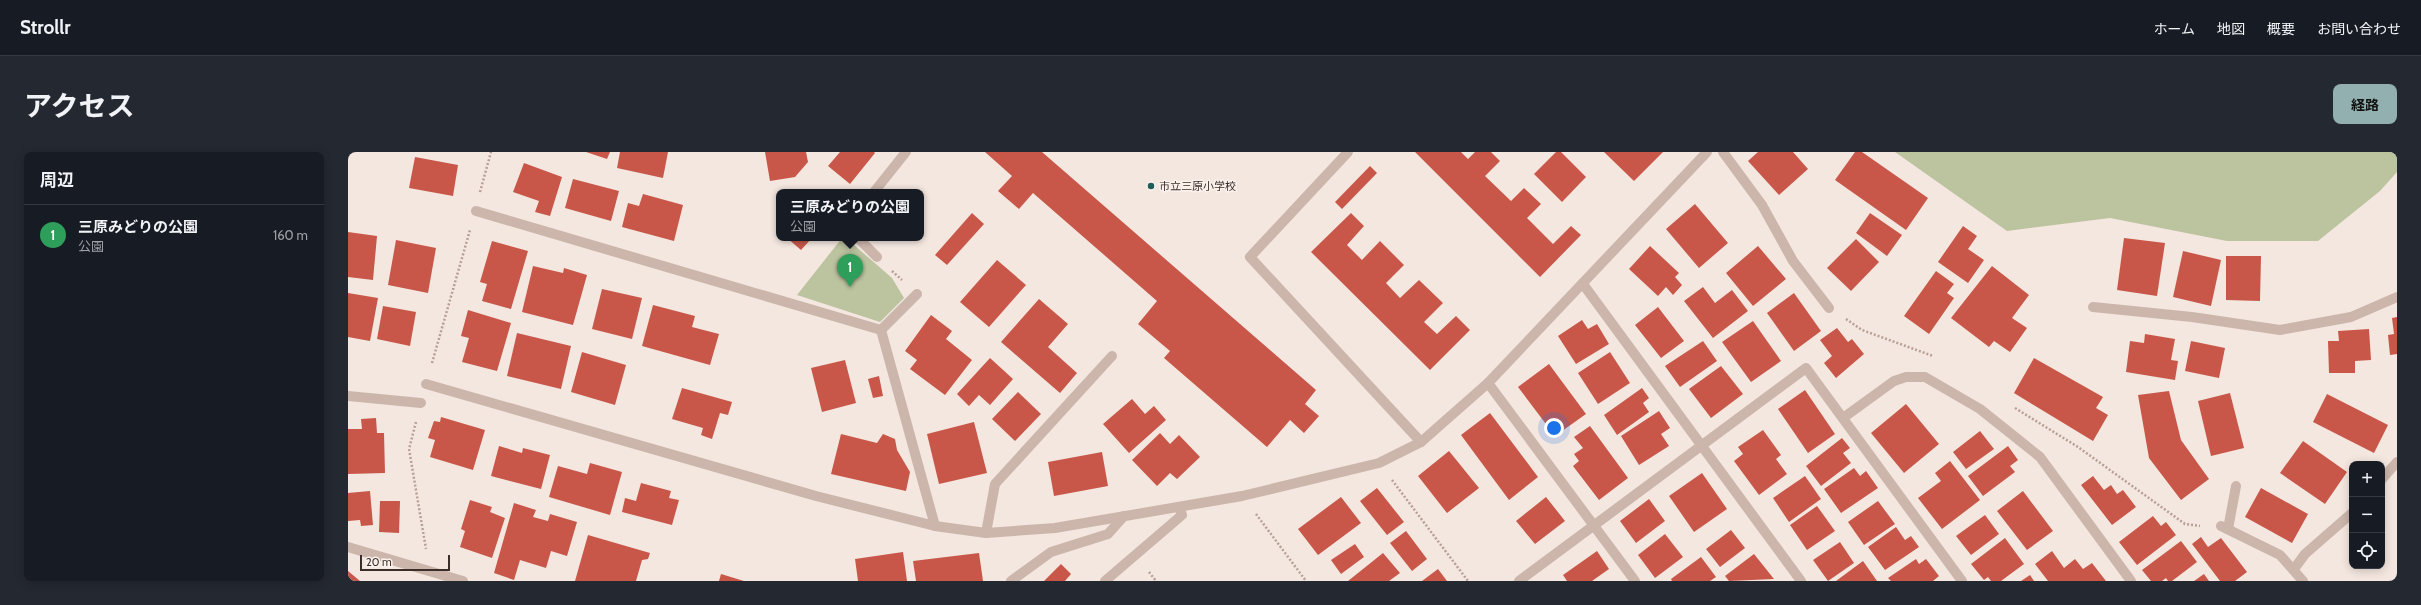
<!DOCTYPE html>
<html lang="ja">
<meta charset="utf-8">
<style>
:root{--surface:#171b24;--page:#242831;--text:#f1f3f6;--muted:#9ea1a6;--line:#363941;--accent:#92b0af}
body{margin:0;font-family:Cabin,"Noto Sans JP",sans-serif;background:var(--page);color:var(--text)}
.controls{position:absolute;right:12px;bottom:12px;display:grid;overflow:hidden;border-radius:8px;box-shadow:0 2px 10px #0003}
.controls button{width:36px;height:36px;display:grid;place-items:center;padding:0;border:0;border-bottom:1px solid var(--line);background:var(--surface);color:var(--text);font:20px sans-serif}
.scale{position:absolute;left:12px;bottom:10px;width:90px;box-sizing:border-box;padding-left:4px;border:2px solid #3a2d2a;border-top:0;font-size:11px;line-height:14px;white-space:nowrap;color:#3a2d2a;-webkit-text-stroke:3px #fbf2ec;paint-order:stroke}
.you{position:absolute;left:1206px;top:276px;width:14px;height:14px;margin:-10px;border:3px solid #fff;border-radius:50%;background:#1a73e8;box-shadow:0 0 0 6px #1a73e833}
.badge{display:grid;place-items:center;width:26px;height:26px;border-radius:50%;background:var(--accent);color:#fff;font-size:13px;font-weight:700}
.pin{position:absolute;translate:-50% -33px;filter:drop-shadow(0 1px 2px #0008)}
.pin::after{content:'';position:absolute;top:21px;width:14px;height:12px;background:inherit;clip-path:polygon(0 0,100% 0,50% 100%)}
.popup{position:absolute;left:428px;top:37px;width:148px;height:52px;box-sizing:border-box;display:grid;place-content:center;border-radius:8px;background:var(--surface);filter:drop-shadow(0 1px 3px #0005);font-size:13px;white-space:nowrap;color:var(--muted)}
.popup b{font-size:15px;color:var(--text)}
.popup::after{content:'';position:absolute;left:50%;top:100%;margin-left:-8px;border:8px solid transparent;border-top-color:var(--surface)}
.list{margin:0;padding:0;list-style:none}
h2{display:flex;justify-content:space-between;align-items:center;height:52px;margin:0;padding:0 16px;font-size:17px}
h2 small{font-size:13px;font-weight:400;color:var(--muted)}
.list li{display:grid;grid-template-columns:26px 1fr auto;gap:12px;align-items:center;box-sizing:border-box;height:60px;padding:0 16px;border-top:1px solid var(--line)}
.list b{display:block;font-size:15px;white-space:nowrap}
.list p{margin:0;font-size:13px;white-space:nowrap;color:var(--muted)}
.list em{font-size:13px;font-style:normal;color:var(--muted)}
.icon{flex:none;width:22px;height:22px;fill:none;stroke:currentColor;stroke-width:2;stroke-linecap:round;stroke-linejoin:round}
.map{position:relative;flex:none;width:2049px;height:429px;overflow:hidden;border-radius:8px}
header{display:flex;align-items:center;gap:24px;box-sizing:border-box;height:56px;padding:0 20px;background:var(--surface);border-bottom:1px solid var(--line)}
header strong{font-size:19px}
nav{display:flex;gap:22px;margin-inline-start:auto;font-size:14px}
.intro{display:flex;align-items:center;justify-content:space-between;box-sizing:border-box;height:96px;padding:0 24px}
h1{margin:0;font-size:28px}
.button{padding:10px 18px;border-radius:8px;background:var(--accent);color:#111;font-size:14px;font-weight:700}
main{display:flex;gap:24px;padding:0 24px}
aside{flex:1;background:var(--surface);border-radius:8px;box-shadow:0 2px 10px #0003}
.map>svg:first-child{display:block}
.green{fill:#bcc39f}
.building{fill:#c85749}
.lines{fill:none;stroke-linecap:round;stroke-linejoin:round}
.path{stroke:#b89f95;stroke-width:2.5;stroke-dasharray:2 2;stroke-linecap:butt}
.minor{stroke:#ccb6ab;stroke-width:10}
.poi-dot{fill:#1e5d59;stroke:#fbf2ec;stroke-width:1.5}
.labels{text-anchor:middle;stroke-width:3;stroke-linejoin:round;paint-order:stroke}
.poi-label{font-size:11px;fill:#3a2d2a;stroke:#fbf2ec;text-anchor:start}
</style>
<header>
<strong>Strollr</strong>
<nav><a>ホーム</a><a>地図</a><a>概要</a><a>お問い合わせ</a></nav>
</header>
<div class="intro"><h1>アクセス</h1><a class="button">経路</a></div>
<main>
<aside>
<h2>周辺<small></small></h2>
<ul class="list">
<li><span class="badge" style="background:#2e9e5b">1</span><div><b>三原みどりの公園</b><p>公園</p></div><em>160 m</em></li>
</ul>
</aside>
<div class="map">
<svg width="2049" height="429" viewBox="0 0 2049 429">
<rect width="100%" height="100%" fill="#f4e7e0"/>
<g class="green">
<polygon points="1547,0 2049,0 2049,20 2032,39 1970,89 1879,89 1762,66 1659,79"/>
<polygon points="494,86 498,86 544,126 556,146 532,170 449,143"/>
</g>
<g class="building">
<polygon points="238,0 262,0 259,7"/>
<polygon points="272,0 320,0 315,26 269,16"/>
<polygon points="417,0 458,0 460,10 447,25 422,29"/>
<polygon points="492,0 526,0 527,1 502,32 480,14"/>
<polygon points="637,0 694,0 968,238 957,252 971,264 956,281 942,268 919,295 816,206 822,199 790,172 809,149 685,41 671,57 650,39 664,24"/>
<polygon points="1067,0 1113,0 1120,7 1127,0 1143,0 1152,9 1137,24 1163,49 1176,36 1193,52 1179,66 1205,92 1223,74 1233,83 1192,125"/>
<polygon points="1208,0 1213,0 1238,25 1214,50 1186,22"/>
<polygon points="1256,0 1315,0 1286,29"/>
<polygon points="1410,0 1445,0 1460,17 1431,43 1400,9"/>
<polygon points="1507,0 1514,0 1580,46 1558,78 1487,28"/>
<polygon points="67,5 110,13 105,44 61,36"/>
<polygon points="176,11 214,25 202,64 187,60 191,49 165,40"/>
<polygon points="1022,14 1029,21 994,57 987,50"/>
<polygon points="225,27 271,39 263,69 217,56"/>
<polygon points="295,42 335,53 326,89 274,75 280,51 291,54"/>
<polygon points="1347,52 1380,91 1351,116 1318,77"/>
<polygon points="624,61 636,72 599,113 587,103"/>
<polygon points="1003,61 1016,74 999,93 1014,108 1032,89 1056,113 1038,131 1052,146 1071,128 1095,151 1076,170 1089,182 1108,164 1122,178 1082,218 963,100"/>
<polygon points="1522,61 1554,83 1539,104 1508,81"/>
<polygon points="1615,74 1629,84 1620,97 1636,108 1620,131 1590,110"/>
<polygon points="0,80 29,84 25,128 0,125"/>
<polygon points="439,86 464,86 453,98"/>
<polygon points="1776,86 1817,91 1809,144 1769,138"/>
<polygon points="1508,87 1531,110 1503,139 1479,116"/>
<polygon points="48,88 88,96 80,141 40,133"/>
<polygon points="144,89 180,99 163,157 134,149 139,132 132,130"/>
<polygon points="1302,94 1331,121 1327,125 1334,133 1325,143 1318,135 1310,144 1281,117"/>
<polygon points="1410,94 1438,127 1405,154 1378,121"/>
<polygon points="1835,99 1873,108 1863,154 1825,145"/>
<polygon points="1878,104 1913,104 1912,149 1878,148"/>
<polygon points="649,108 678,133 641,175 612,150"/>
<polygon points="185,114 215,121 216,116 239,123 225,173 174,160"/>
<polygon points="1644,114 1681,143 1664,166 1679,176 1662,200 1646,189 1641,195 1603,166"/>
<polygon points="1588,119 1606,132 1599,141 1606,146 1581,182 1556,164"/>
<polygon points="1355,135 1367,151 1384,138 1400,159 1365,186 1336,149"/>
<polygon points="254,137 294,146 284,187 244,177"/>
<polygon points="0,141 30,146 22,189 0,185"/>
<polygon points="1446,141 1473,179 1446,199 1419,161"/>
<polygon points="691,147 720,172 700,195 729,221 712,241 653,190"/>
<polygon points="305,153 347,164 344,175 371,182 362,213 294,194"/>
<polygon points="35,154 68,160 62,194 29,187"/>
<polygon points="1310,155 1336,189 1313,206 1287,173"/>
<polygon points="120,158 163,171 149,219 114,210 121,186 113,184"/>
<polygon points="583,163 604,179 598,187 624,208 597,243 562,217 569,208 557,199"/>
<polygon points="2049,165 2049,202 2042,203 2040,183 2046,182 2044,166"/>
<polygon points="1234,168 1240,177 1249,172 1261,192 1228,212 1210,184"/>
<polygon points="1405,169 1433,209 1403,230 1374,190"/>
<polygon points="1489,176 1500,190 1504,187 1516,202 1488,226 1476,211 1484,204 1472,188"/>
<polygon points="2021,177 2023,208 2007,209 2007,221 1981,221 1980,189 1991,189 1990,179"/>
<polygon points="169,181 223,194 213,237 159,224"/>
<polygon points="1797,182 1827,187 1823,208 1830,209 1827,228 1778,220 1782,189 1796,191"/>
<polygon points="1355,189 1369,209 1332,235 1317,214"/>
<polygon points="1843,189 1877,196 1871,226 1837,219"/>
<polygon points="234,200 278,213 267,253 223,240"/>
<polygon points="1262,200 1282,231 1250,252 1230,221"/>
<polygon points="642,206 665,227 642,253 631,243 621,254 609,242"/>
<polygon points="1686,206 1755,245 1748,256 1760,263 1745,289 1666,241"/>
<polygon points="497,208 508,251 474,260 463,216"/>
<polygon points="1201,212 1238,262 1207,284 1170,235"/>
<polygon points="1373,214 1395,242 1363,266 1341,237"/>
<polygon points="531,224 535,244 525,246 520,227"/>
<polygon points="334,236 384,250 380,263 372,261 364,287 353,283 355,276 324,267"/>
<polygon points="1294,236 1301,246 1295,251 1301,260 1269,283 1256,263"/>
<polygon points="1457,238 1487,282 1460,301 1430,257"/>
<polygon points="1821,239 1833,288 1861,327 1833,348 1801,306 1790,243"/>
<polygon points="670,240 693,262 667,289 644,267"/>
<polygon points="1882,241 1896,296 1863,304 1850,249"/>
<polygon points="1979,242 2040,273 2026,301 1965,270"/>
<polygon points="784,247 797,262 806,254 818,268 781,301 755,272"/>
<polygon points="1558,252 1591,292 1556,321 1523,281"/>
<polygon points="1311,259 1322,276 1313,282 1321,294 1291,313 1273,284"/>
<polygon points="1142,261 1190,325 1161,348 1113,283"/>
<polygon points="93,265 137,278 125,318 82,305 87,288 80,286 86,269 92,270"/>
<polygon points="28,266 29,281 36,281 37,321 0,322 0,277 14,277 13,267"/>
<polygon points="626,270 639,321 591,332 579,282"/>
<polygon points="1242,274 1280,326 1251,348 1225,314 1231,309 1226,302 1235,296 1226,285"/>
<polygon points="1415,278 1433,303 1428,307 1439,322 1411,343 1386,309 1395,302 1390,295"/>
<polygon points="1632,279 1646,297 1618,317 1605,300"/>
<polygon points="812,281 822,292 831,283 852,305 829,327 822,321 809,334 784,308"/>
<polygon points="493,282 529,291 535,282 547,287 549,298 562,320 558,339 483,322"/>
<polygon points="1494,286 1502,296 1495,301 1503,311 1473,334 1458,314"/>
<polygon points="1955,289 1999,320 1977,352 1932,321"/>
<polygon points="151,294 174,301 175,296 202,303 193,337 143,324"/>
<polygon points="1660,294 1670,308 1662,314 1667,320 1635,344 1620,324"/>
<polygon points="1101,299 1131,336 1099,361 1070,324"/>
<polygon points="754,300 760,334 706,344 700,310"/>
<polygon points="1602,309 1632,348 1594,377 1570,346 1593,329 1587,321"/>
<polygon points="242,311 274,320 262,363 201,345 210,314 239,322"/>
<polygon points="1506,316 1512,324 1518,319 1530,336 1493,361 1476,337"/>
<polygon points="1354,321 1379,357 1346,380 1321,344"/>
<polygon points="1457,324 1473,347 1441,370 1425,346"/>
<polygon points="1745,324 1756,338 1763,333 1769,342 1775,338 1788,355 1764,373 1733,333"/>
<polygon points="293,331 323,339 321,346 331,348 324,373 274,360 277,346 288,349"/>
<polygon points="1029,336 1056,370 1039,383 1012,349"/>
<polygon points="1913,336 1960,362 1944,391 1897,365"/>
<polygon points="22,339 25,373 13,374 12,368 0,369 0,341"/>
<polygon points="1675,339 1705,379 1679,398 1649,359"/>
<polygon points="993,345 1013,371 970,403 950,377"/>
<polygon points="1198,345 1217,369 1187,392 1168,369"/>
<polygon points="1301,347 1317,369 1288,391 1272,369"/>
<polygon points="122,348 144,355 142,360 157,366 144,406 112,395 117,379 113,377"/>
<polygon points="32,349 52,349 51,381 31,380"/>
<polygon points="1530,349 1547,372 1516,393 1500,370"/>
<polygon points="166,351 188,358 185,365 200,369 202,362 229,370 219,404 203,399 198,416 172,408 166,428 146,421"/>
<polygon points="1469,354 1487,379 1459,398 1442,373"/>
<polygon points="1637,363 1651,382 1623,403 1608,384"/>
<polygon points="1805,364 1813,374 1818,370 1828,383 1789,413 1771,390"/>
<polygon points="1548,375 1557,388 1563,384 1571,395 1537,418 1520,395"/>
<polygon points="1383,378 1397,396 1372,415 1358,397"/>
<polygon points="1058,379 1079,407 1064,419 1042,391"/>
<polygon points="1317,382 1335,405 1307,426 1290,403"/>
<polygon points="240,383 302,401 300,407 294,408 288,429 227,429"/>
<polygon points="1853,385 1860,395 1873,386 1899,420 1887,429 1872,429 1844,392"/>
<polygon points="1657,386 1676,412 1653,429 1643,429 1640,425 1636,428 1623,412"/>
<polygon points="1833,389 1849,410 1824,429 1820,429 1818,426 1814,429 1803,429 1794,418"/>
<polygon points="1492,390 1506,411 1480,429 1465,408"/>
<polygon points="1007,392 1016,405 993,422 983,408"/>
<polygon points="1249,399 1261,417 1244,429 1219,429 1215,423"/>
<polygon points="1704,399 1716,416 1727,407 1735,417 1744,411 1758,429 1700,429 1687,412"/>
<polygon points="555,400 559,429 510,429 507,407"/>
<polygon points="631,401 635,429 568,429 565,409"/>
<polygon points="1035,401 1052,421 1041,429 1000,429"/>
<polygon points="1406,402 1426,427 1381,429 1377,424"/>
<polygon points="1353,405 1368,425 1362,429 1324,429 1323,427"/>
<polygon points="1568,407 1571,412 1578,407 1591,424 1585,429 1543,429 1540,426"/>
<polygon points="1515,409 1529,429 1488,429"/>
<polygon points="713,412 723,422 717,429 696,429"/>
<polygon points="1090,417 1099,429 1074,429"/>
<polygon points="0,419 12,429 0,429"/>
<polygon points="373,422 396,429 371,429"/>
<polygon points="1856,422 1861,429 1846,429"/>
<polygon points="1682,423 1686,429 1673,429"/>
</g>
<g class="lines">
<g class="path">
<polyline points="132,40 143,0"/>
<polyline points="544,119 554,128"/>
<polyline points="1498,167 1514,178 1585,204"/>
<polyline points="84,211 122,78"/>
<polyline points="1667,256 1730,295 1837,372 1852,374"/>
<polyline points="68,270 61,297 78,397"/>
<polyline points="1044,328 1120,429"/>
<polyline points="908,362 958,429"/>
<polyline points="801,420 808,429"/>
</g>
<g class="minor">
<polyline points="1000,0 902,105 1073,290"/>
<polyline points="1375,0 1414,53 1445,109 1481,156"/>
<polyline points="526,40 558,0"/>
<polyline points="128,59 533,178"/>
<polyline points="510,86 529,105"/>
<polyline points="1235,132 1453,429"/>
<polyline points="1745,155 1844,165 1932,178 2003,165 2049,145"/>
<polyline points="533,178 587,374"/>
<polyline points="533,178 569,142"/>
<polyline points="1140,231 1287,429"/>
<polyline points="78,232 468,344 587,374 638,381 707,376 894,344 1031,311 1073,290 1140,231 1359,0"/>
<polyline points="0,244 73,251"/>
<polyline points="1495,266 1546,229 1558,225 1577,225 1632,257 1692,305 1783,429"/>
<polyline points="2034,327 2049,310"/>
<polyline points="1873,374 1932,403 1955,429"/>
<polyline points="1880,377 1888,334"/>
<polyline points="638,381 647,332 764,204"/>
<polyline points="0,395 115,429"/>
<polyline points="1946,417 1957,402 2004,361"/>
<polyline points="663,429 703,400 760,382 776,364"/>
<polyline points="757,429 834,363 831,355"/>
<polyline points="1171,429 1458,216 1614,429"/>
</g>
</g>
<circle class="poi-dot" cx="803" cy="34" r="4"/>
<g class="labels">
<g class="poi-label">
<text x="811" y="38">市立三原小学校</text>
</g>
</g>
</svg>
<div class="controls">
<button>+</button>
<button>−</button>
<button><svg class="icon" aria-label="locate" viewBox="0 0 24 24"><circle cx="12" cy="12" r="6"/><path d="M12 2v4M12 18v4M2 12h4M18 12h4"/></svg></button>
</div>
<div class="scale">20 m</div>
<div class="you"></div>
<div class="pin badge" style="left:502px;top:135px;background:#2e9e5b">1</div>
<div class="popup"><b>三原みどりの公園</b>公園</div>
</div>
</main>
